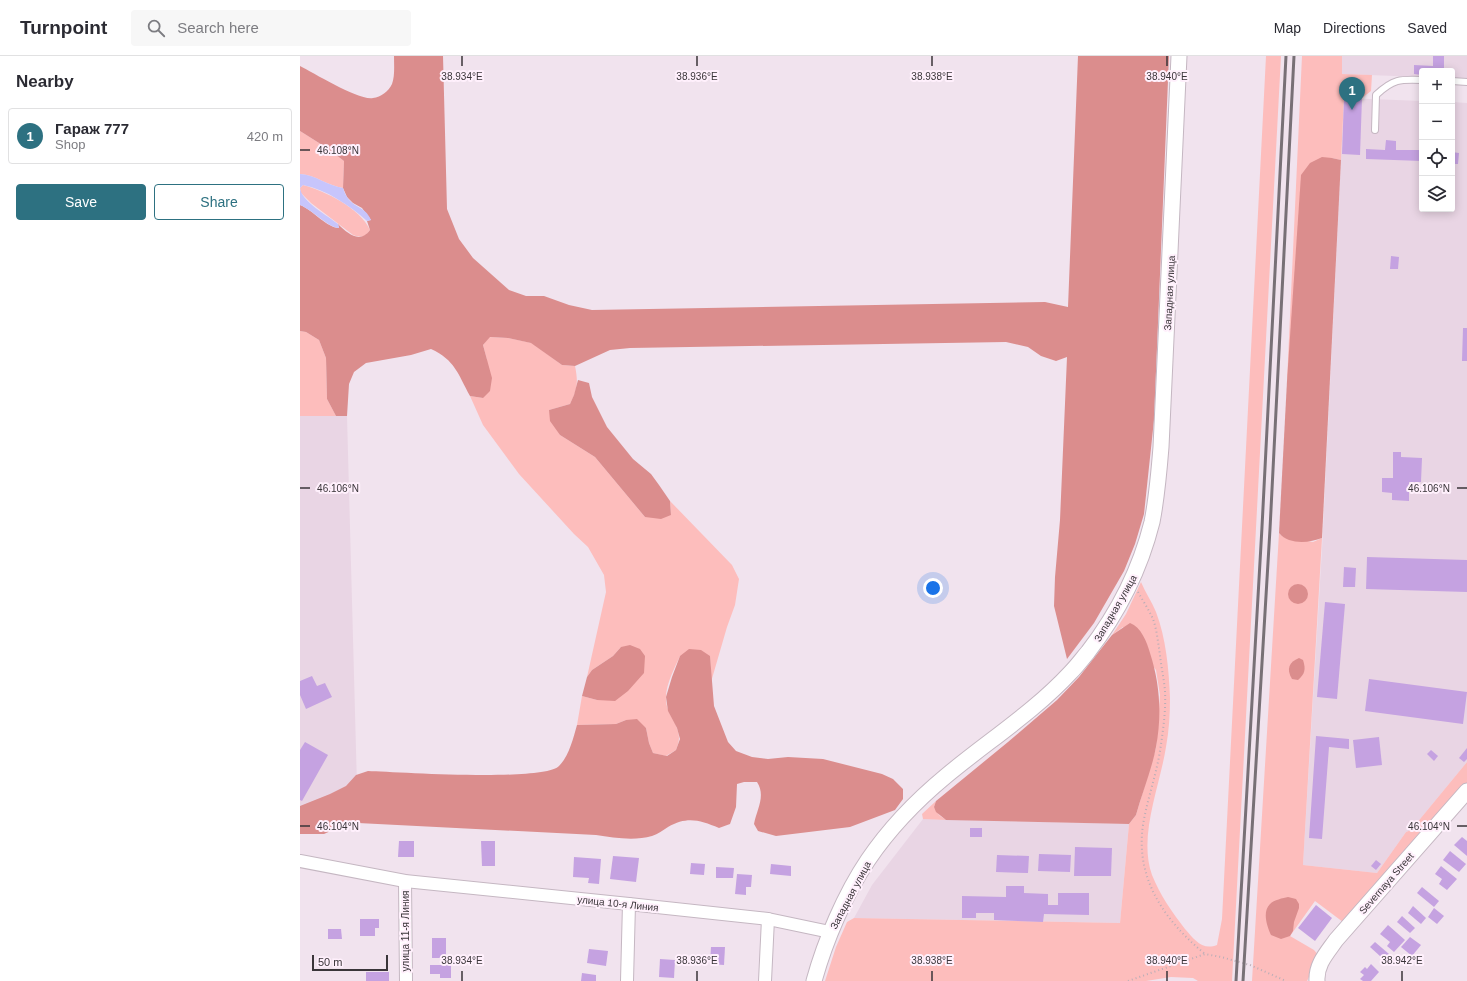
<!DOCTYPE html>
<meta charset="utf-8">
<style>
:root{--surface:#fff;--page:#f7f7f7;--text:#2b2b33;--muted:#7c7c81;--line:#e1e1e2;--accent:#2d7181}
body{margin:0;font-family:Arial,sans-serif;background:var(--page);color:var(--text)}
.controls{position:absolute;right:12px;top:12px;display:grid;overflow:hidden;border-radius:4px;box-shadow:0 2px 10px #0003}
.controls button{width:36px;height:36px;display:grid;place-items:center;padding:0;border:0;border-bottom:1px solid var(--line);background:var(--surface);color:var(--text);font:20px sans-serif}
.scale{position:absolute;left:12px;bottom:10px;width:76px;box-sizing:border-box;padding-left:4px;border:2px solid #3a3539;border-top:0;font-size:11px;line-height:14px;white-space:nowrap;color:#3a3539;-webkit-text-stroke:3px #fff0fc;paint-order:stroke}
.you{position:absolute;left:633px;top:532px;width:14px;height:14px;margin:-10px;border:3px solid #fff;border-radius:50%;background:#1a73e8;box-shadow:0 0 0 6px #1a73e833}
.badge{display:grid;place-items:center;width:26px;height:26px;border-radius:50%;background:var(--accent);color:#fff;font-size:13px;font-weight:700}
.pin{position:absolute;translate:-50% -33px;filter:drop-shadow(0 1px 2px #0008)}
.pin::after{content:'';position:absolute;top:21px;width:14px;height:12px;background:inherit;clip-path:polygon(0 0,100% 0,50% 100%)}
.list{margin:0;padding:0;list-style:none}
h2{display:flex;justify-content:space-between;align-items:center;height:52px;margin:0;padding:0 16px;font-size:17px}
h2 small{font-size:13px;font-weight:400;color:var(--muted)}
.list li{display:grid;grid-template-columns:26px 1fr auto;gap:12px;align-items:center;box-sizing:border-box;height:56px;margin:0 8px 8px;padding:0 8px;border:1px solid var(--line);border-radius:4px}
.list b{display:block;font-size:15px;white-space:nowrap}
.list p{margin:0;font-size:13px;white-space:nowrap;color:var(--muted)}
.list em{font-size:13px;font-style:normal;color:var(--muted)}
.actions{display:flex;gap:8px;padding:12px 16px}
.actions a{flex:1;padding:9px 0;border:1px solid var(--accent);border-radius:4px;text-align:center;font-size:14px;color:var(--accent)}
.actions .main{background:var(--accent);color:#fff}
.icon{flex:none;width:22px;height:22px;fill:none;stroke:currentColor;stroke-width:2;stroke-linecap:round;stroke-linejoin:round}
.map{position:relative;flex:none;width:1167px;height:925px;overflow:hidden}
header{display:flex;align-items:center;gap:24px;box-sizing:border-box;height:56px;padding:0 20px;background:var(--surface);border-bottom:1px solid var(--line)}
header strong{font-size:19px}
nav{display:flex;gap:22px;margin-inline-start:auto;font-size:14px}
.search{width:280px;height:36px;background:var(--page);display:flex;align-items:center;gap:10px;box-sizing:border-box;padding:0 14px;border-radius:4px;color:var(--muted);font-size:15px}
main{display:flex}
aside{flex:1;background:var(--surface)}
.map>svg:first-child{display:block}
.built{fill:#e9d5e4}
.green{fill:#fdbdbc}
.forest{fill:#db8d8d}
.water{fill:#c7c5fc}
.building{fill:#c5a2e1}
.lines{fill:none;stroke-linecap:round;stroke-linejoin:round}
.service-casing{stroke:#c5b7c2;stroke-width:8}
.minor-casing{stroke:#c5b7c2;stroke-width:14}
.tertiary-casing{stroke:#c5b7c2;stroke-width:17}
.path{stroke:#baaeb7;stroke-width:2;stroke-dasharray:1 3;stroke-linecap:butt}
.service{stroke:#fff;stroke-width:6}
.minor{stroke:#fff;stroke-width:12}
.tertiary{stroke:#fff;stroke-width:15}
.rail{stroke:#787076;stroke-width:3}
.ticks{fill:none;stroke:#3a3539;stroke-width:1.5}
.labels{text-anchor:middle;stroke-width:4;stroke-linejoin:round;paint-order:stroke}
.street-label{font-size:10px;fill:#3a3539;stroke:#fff0fc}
.ticks-label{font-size:10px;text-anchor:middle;fill:#3a3539;stroke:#fff0fc;stroke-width:4;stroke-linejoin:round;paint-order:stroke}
</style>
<header>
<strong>Turnpoint</strong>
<div class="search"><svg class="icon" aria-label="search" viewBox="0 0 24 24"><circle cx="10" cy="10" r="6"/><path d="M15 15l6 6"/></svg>Search here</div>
<nav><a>Map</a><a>Directions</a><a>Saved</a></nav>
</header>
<main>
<aside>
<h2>Nearby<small></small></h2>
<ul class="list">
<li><span class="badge">1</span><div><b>Гараж 777</b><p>Shop</p></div><em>420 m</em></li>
</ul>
<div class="actions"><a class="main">Save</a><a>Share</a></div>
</aside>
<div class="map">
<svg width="1167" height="925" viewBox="0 0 1167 925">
<rect width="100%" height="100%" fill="#f1e3ee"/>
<g class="built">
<polygon points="1042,0 1167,0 1167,22 1152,22 1152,15 1122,15 1122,21 1042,18"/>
<polygon points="1044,42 1122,45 1122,153 1152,153 1152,46 1167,47 1167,706 1111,774 1106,776 1077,817 1003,809 1022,493"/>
<polygon points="0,360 47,360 58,767 39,771 24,778 0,778"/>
<polygon points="623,763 829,768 820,867 554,862 572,829"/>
</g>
<g class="green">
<path d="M966,0h15l-49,925h-34l-5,-3 -22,-1 -25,4h-321l11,-34 11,-25 7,-4 266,5 9,-99 7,-9 20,-67 4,-53 -4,-25 -33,-43 -11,8 14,-21 15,-32c4,10 11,20 15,30 10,26 13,58 14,86 0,16 -1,33 -4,49 -6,39 -28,89 -14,128 8,20 20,37 33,54 9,10 17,22 32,16l5,-26z"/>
<polygon points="1002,0 1042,0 1042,18 1072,19 1071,35 1062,42 1044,42 1041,104 1032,102 987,325"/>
<path d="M0,75l27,17 17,13 -1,27c-15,-2 -27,-13 -43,-14z"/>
<path d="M3,129c22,6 57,23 67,45 -5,7 -8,8 -17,5l-42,-32 -10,-10 -1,-5z"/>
<polygon points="0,275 6,276 19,284 26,302 27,343 36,360 0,360"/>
<path d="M189,281l19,1 24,5 30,22 13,1c3,15 3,23 -5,38l-21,6 11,25 35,22 50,60 26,-2 -1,-14 62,64 7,14 -4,26 -8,22 -16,55 -1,-26h-30c-5,11 -14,28 -14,41 -1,16 13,26 13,41 0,4 -2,9 -3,12l-10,6 -13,-3 -4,-10 -3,-15 -20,-8 -10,4 -39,1 5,-29 15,4 24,-53 -8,9 -21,14 -5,7 19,-85 -2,-17 -16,-28 -14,-13 -55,-60 -36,-49 -13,-29 13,2 4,-38 -4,-15z"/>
<polygon points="979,477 982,480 1013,486 1022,482 1003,809 1077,817 1106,776 1111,774 1167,706 1167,727 1047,865 1043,866 1015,845 990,880 1014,894 1019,900 1007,925 952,925"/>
<polygon points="636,745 634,751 639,759 646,764 623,763 622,758"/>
</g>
<g class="forest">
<path d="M94,0h49l4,153 12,30 14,19 36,32 17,6h18l25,9 23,5 453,-8 23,5 10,-251h91l-15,364 -10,94 -9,30 -11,27 -30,52 -27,36 -13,-53 1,-29 5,-57 7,-163 -11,4 -15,-5 -13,-9 -22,-5 -376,6 -20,2 -35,16 -13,-1 -31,-22 -23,-5 -18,-1 -7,8 9,33 -2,13 -7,7 -13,-2c-12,-22 -15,-36 -39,-47l-20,6 -45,8 -12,9 -5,12 -2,32h-11l-9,-17 -1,-41 -7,-18 -13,-8 -6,-1v-126c13,5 27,23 39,23l-1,-4c10,10 22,20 32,6l-3,-9 4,-1 -9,-12 -9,-5 -6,-6 -4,-9 1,-27 -17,-13 -27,-17v-65c14,7 59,35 73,32 8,-1 16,-7 19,-14 3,-8 2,-19 2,-28z"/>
<path d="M1022,101l10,1 9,2 -19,378c-13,5 -33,7 -43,-5l8,-152 14,-206 9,-12z"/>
<polygon points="278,324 289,327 292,341 307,371 333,403 351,418 359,429 370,445 371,459 361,463 345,461 295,401 260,379 250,365 249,354 270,348 274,339"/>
<circle cx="998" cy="538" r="10"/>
<path d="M830,567c11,4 17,19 20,30 10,31 12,62 6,94 -4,22 -14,46 -20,68l-7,9 -183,-4 -10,-8 -2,-5 2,-6 72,-59 49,-42 22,-23 33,-42z"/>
<polygon points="330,589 340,593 345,600 344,617 328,635 315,645 297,644 282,640 287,621 292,614 313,600 321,591"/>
<path d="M389,593l12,1 9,6 4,50 14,36 8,9 16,6 16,2 20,-2 35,2 59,15 11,5 10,10v10l-8,11 -45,17 -74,9 -18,-5 -4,-7c3,-15 12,-28 3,-42h-13l-7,2 -1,23 -6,17 -11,4c-19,-8 -32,-12 -51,-1 -5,3 -10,7 -16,9 -17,5 -38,2 -56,-1l-238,-12 -19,4 -15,7h-24v-28l30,-12 16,-8 10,-11 12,-4c29,1 175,11 191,-5 10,-10 14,-27 18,-41l39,-1 10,-4 11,-1 9,9 3,15 4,10 14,3 9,-6 4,-11 -3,-11 -9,-17 -2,-14 6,-20 8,-21z"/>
<path d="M999,602l4,2c3,9 2,14 -5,20l-6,-1c-6,-10 -3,-17 7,-21z"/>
<path d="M988,841l8,2 3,5v4l-5,14 -1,9 -3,5 -9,3 -10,-4c-4,-9 -9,-23 -1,-31 4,-4 13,-6 18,-7z"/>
</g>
<path class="water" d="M0,118c16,1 28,12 43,14 1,3 2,6 4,9 7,11 18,9 24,23l-4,1c-18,-16 -40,-31 -64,-36l-3,3c1,13 28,28 38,36l1,4c-12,-1 -26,-18 -39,-23z"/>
<g class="building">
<polygon points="1133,0 1144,0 1144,15 1122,15 1122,19 1114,18 1114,9 1133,10"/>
<polygon points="1044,42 1062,42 1060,99 1042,98"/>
<polygon points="1086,84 1096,85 1096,94 1122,94 1122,105 1066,103 1066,93 1085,94"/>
<polygon points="1152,96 1159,97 1158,108 1152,108"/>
<polygon points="1091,200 1099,201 1098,213 1090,213"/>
<polygon points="1163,272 1167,272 1167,305 1162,305"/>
<polygon points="1093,396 1101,396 1101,401 1122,402 1121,426 1109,426 1109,445 1092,444 1092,437 1082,436 1082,422 1093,422"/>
<polygon points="1067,501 1167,504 1167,536 1066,533"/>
<polygon points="1044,511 1056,512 1055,531 1043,531"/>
<polygon points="1025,546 1045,548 1037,643 1017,641"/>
<polygon points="12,620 17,630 25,627 32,641 6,653 0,639 0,625"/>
<polygon points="1069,623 1167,636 1163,668 1065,655"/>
<polygon points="1016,680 1049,683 1049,693 1029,691 1022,783 1009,782"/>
<polygon points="1079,681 1082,709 1056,712 1053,684"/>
<polygon points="5,686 28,699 2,745 0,744 0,694"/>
<polygon points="1167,692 1167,703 1164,706 1159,702"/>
<polygon points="1131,694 1138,700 1134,705 1127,698"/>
<rect x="670" y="772" width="12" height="9"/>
<polygon points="1162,781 1167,785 1167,800 1154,789"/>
<polygon points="99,785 114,785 114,801 98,801"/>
<polygon points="181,785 195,785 195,810 182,810"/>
<polygon points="775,791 812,792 811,820 774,820"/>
<polygon points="1150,795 1166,808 1159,816 1143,804"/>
<polygon points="739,798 771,799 770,816 738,815"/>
<polygon points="697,799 729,800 728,817 696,816"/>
<polygon points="313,800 339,802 336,826 310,823"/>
<polygon points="274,801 301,803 299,828 288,827 289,822 273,821"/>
<polygon points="1076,804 1081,808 1076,814 1071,810"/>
<polygon points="391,807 405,808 404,819 390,818"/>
<polygon points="471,808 491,810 491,820 470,818"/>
<polygon points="1141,810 1157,823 1147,834 1139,828 1142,823 1135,818"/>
<polygon points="416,811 434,812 433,822 416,822"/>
<polygon points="437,818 452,819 451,831 446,831 446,839 435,838"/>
<polygon points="706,830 724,830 724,837 748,838 748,849 758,849 758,837 789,837 789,859 744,858 743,866 694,864 694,857 676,857 676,862 662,862 662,840 706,841"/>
<polygon points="1122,831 1139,845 1134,851 1117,837"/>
<polygon points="1016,849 1032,862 1015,885 998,872"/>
<polygon points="1113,850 1126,862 1121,868 1108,857"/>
<polygon points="1134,852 1144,860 1137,868 1128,861"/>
<polygon points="1102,860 1115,872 1110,877 1097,866"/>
<polygon points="60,863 79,863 79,872 75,872 75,880 60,880"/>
<polygon points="1088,869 1105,884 1094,896 1087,890 1090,886 1080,878"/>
<polygon points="28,873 41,873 42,883 28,883"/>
<polygon points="1110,881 1121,889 1112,900 1101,891"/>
<rect x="132" y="882" width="14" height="20"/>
<polygon points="1075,886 1096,904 1091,910 1070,891"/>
<polygon points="411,891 425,891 424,909 410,908"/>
<polygon points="289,893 308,895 306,910 287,907"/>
<polygon points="360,903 375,904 374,922 359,921"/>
<polygon points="1071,908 1079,916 1071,925 1063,925 1060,923 1064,919 1060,916 1065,911 1067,913"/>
<polygon points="130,909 151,909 151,922 140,922 140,918 130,918"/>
<rect x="66" y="916" width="23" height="9"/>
<polygon points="282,917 296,919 296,925 281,925"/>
</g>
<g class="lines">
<g class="service-casing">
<g id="service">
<polyline points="1152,25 1167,26"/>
<path d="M1075,74l1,-35c17,-16 24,-16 46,-15"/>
</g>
</g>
<g class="minor-casing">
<g id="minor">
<polyline points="0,805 105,825 329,848 468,863 530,876"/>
<polyline points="105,825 106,925"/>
<polyline points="327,925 329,848"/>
<polyline points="465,925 468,863"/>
</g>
</g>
<g class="tertiary-casing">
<g id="tertiary">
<path d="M514,925c11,-40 31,-87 54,-121 21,-31 49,-60 78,-84 42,-35 88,-64 125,-104 6,-6 11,-13 17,-20 30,-39 52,-82 64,-130 5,-25 7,-50 9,-75l18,-391"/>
<path d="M1017,925c-1,-17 10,-28 19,-41l131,-149"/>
</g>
</g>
<g class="path">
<path d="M838,536c5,9 11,18 15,27 4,11 5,24 7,36 1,11 4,24 5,36 1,20 -2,40 -5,60 -4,25 -13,49 -17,74 -8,54 22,96 62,129"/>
<polyline points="828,925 905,898 921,901 950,909 986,925"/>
</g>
<use href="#service" class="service"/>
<use href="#minor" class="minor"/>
<use href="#tertiary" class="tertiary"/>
<g class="rail">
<polyline points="936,925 962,471 986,0"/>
<polyline points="943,925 970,473 994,0"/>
</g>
</g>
<path class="ticks" d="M162,0v10M397,0v10M632,0v10M867,0v10M0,94h10M0,432h10M1157,432h10M0,770h10M1157,770h10M162,915v10M397,915v10M632,915v10M867,915v10M1102,915v10"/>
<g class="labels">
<g class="street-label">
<text transform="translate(869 237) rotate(-87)" y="4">Западная улица</text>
<text transform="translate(815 552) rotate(-60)" y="4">Западная улица</text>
<text transform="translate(1086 827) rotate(-49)" y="4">Severnaya Street</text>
<text transform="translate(550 839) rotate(-62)" y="4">Западная улица</text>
<text transform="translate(318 847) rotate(6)" y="4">улица 10-я Линия</text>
<text transform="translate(105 875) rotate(-90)" y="4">улица 11-я Линия</text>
</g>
</g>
<g class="ticks-label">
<text x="162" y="24">38.934°E</text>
<text x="397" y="24">38.936°E</text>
<text x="632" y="24">38.938°E</text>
<text x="867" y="24">38.940°E</text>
<text x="38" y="98">46.108°N</text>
<text x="38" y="436">46.106°N</text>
<text x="1129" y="436">46.106°N</text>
<text x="38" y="774">46.104°N</text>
<text x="1129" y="774">46.104°N</text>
<text x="162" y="908">38.934°E</text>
<text x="397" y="908">38.936°E</text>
<text x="632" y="908">38.938°E</text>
<text x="867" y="908">38.940°E</text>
<text x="1102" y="908">38.942°E</text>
</g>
</svg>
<div class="controls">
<button>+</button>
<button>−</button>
<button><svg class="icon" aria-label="locate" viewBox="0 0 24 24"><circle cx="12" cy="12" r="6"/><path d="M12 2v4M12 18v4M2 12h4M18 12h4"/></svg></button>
<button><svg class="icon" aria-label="layers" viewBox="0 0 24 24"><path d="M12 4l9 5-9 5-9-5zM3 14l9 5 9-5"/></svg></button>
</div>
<div class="scale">50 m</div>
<div class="you"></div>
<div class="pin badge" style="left:1052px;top:54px">1</div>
</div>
</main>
